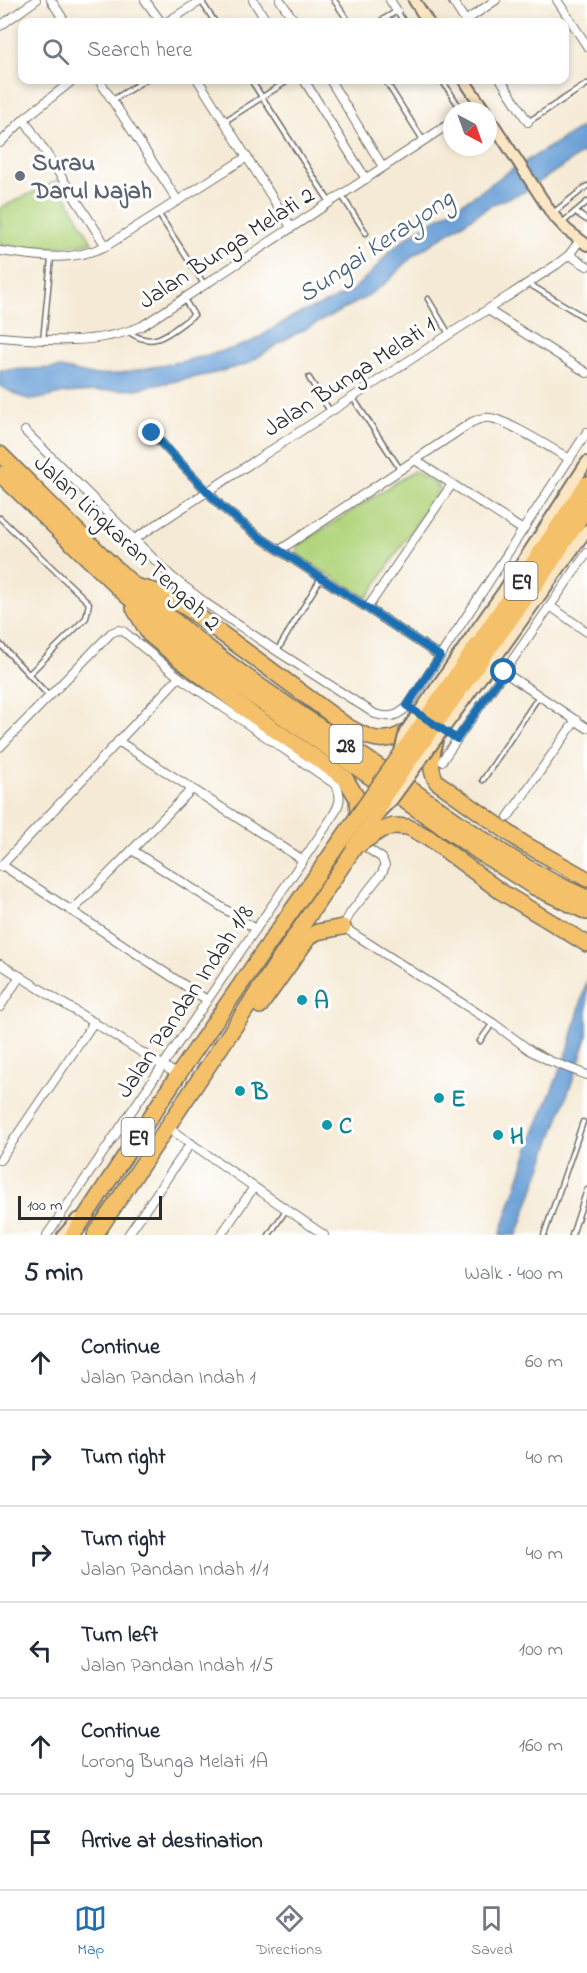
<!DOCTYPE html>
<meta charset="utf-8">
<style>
:root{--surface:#fff;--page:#f2f2f3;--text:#1f2937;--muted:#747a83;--line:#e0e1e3;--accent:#1f6fb2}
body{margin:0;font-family:"Indie Flower",sans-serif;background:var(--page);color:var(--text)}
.compass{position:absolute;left:443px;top:102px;width:54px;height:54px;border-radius:50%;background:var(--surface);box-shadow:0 3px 9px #0003;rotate:139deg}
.scale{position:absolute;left:18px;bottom:15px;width:144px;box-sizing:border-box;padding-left:6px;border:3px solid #2b2b2b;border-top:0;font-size:16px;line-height:21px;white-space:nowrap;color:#2b2b2b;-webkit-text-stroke:4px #fff;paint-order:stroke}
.stop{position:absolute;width:18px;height:18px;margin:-14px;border:4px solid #1f6fb2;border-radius:50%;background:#fff}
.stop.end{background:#1f6fb2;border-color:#fff;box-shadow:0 2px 6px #0008}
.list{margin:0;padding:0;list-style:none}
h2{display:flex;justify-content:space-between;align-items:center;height:78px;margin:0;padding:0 24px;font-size:26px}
h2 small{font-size:20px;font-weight:400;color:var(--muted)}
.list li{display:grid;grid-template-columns:39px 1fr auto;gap:18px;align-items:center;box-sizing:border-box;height:96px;padding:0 24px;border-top:2px solid var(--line)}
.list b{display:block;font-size:22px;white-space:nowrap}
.list p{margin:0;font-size:20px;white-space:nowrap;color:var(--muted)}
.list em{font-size:20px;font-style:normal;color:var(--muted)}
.icon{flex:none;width:33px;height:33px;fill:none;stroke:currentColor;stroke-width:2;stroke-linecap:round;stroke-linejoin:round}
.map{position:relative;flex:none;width:587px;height:1235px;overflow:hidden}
.search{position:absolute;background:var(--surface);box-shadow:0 3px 9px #0003;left:18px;right:18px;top:18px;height:66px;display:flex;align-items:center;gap:15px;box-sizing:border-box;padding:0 21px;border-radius:12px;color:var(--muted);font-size:22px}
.sheet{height:654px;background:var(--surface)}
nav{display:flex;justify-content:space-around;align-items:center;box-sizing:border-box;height:84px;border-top:2px solid var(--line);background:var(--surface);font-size:16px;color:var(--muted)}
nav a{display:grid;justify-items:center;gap:3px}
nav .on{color:var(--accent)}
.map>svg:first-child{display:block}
.green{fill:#b1d47c;stroke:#6e8054;stroke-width:1.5}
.water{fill:#6aa0d7;stroke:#4a6681;stroke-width:1.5}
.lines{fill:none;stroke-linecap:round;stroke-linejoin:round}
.lane-casing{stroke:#726e66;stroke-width:7}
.street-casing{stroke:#726e66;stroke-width:10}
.secondary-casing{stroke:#726e66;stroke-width:14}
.highway-casing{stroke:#726e66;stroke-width:18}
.lane{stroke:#fff;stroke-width:4}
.street{stroke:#fff;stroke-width:8}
.secondary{stroke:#fbe6c3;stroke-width:10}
.highway{stroke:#f4c16a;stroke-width:15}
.secondary-bridge-casing{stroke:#726e66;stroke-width:14;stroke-linecap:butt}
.highway-bridge-casing{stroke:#726e66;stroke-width:18;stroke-linecap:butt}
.secondary-bridge{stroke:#fbe6c3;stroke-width:10}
.highway-bridge{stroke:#f4c16a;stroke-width:15}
.route{stroke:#1f6fb2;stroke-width:8}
.worship-dot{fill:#6b7280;stroke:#fff;stroke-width:2}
.culture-dot{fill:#0f9aa8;stroke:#fff;stroke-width:2}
.labels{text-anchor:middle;stroke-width:6;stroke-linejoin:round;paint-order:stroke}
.shield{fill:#fff;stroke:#6b6b6b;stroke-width:1.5}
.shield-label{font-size:22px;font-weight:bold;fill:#2b2b2b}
.worship-label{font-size:24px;font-weight:bold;fill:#5b616d;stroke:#fff;text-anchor:start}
.street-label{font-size:24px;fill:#2b2b2b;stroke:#fff}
.culture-label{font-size:24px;font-weight:bold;fill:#0d838f;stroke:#fff;text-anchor:start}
.water-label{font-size:26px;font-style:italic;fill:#476078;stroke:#fff}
</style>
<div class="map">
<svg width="587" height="1235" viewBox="0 0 587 1235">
<rect width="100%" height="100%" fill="#fff"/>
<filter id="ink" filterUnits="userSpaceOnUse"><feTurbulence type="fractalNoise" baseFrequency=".0167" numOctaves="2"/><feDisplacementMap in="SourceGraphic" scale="12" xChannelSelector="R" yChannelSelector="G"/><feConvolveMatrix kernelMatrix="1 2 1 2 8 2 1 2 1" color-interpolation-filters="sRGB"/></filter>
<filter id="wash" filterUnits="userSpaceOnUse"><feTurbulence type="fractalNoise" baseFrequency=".008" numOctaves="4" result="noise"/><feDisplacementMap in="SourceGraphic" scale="24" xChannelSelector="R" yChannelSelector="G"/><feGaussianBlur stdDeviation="1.35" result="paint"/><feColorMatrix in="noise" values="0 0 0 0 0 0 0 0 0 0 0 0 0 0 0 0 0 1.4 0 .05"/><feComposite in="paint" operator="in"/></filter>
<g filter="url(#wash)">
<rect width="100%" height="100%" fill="#f5ead5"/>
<g class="green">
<path d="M57,181l35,61c-31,7 -61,5 -92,4v-38z"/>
<polygon points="414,471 440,488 367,598 297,555 297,546"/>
</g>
<g class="water">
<polygon points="587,124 587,150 524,192 493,204 414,255 387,282 363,299 288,338 247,364 211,374 136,389 65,393 39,399 30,400 17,395 0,386 0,370 61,368 92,375 116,374 184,361 235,348 255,340 295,315 333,300 351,291 373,271 389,252 407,237 480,192 505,174"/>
<polygon points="587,980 587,1037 579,1062 517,1235 500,1235 534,1133 568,1051"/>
</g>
</g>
<g filter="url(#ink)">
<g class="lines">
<g class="lane-casing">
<g id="lane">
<polyline points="334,0 349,22"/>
<polyline points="201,1 215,22"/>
<polyline points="379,22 397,11 404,22"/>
<polyline points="251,80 329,201"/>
<polyline points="385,80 423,140"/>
<polyline points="442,80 462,111"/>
<polyline points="113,100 145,80"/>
<polyline points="225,121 289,80"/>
<polyline points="528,122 587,84"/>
<polyline points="342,196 366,233"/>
<polyline points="575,212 587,220"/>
<polyline points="158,213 204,284"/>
<polyline points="553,213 587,186"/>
<polyline points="562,223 587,202"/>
<polyline points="529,284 587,319"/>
<polyline points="428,299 449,334"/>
<path d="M129,332c26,19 42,-1 65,-17l-10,-16"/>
<polyline points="43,341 51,258"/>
<polyline points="309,378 330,411"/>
<polyline points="353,398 400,469"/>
<polyline points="0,518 89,603 86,618 29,674"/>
<polyline points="0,644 49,696"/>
<polyline points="277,651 321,578"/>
<polyline points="483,780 539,696"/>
<polyline points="480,1041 493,1023"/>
<polyline points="269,1235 286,1210"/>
<polyline points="544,1235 583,1122"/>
<polyline points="572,1235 587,1190"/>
</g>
</g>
<g class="street-casing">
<g id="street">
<polyline points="51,0 65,22"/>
<polyline points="145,0 161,22"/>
<polyline points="253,0 267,22"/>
<polyline points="280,0 295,22"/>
<polyline points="390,0 397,11"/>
<polyline points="452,0 466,22"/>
<polyline points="557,0 587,46"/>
<polyline points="465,21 496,0"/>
<polyline points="167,22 202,0"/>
<polyline points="0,26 36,0"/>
<polyline points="99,80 178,201"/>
<polyline points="198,80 291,227"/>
<polyline points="304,80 366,179"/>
<polyline points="330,80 383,167"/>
<polyline points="501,80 528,122"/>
<polyline points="470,111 480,104"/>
<polyline points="24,119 106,246"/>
<polyline points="0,143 24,119 73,80"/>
<path d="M0,251c39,5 68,12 106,-5l141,-89"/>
<polyline points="569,255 587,266"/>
<polyline points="488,310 587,373"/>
<path d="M0,337c48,4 97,8 142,-11l310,-204"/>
<path d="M25,431l147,146 35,27 70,47 98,63c14,4 22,3 32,-7l180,-275"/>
<polyline points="152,433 222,507 258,536 440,656"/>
<polyline points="415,460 523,530"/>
<polyline points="133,540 556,265 569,255 580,240"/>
<path d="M280,550l192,-128c5,-2 12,-5 18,-4 15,1 64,32 80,41"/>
<polyline points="550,606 587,632"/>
<polyline points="368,607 452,484"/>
<polyline points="504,672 587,728"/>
<polyline points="118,741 303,860"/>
<path d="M0,747l111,-114 7,-3 5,1 56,46 157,108c8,15 1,24 -7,37l-282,413"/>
<polyline points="442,761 587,553"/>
<polyline points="508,817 576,720"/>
<polyline points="361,844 382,858 385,866 382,873 351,912 343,927 493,1023 531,1051 550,1061 587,1075"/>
<polyline points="132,850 256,929"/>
<polyline points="2,865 207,1000"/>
<polyline points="0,867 179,677"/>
<polyline points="72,911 192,789"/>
<polyline points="0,964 178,1075"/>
<polyline points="0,1007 20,976"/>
<polyline points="167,1127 324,1235"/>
<polyline points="0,1160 94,1022"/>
<polyline points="128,1235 191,1143"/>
<polyline points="221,1235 254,1187"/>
</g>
</g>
<g class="secondary-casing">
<g id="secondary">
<polyline points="414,0 428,22"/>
<polyline points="464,80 485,111"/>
<polyline points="488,116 552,214 567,230 587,245"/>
<polyline points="471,637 502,593 587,462"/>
<polyline points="497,656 587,530"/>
<polyline points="63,1235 77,1219"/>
</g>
</g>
<g class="highway-casing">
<g id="highway">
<path d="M0,454c61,60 121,124 188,178 65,53 138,98 207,146 62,43 123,90 192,120"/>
<polyline points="0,474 126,595 179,642 224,676 482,854 532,886 587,912"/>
<path d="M138,587l24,6 25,15 160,118c21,12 36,20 58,6"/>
<polyline points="134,608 149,634 178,658 253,715 345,778 357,798 358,815"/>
<polyline points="478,644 587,484"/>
<polyline points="488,650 550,564 587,507"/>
<path d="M435,740c-3,15 -7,29 2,42l86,61 64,36"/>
<polyline points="394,826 408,827 429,838 500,891 587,944"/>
<polyline points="260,1006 309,937 317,932 343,927"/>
<polyline points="73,1235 178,1075 270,942"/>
<polyline points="95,1235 354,848"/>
</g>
</g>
<use href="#lane" class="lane"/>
<use href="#street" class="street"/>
<use href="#secondary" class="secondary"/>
<use href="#highway" class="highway"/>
<g class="secondary-bridge-casing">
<g id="secondary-bridge">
<polyline points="400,752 405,732 471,637"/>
<polyline points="379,813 392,800 497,656"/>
</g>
</g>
<g class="highway-bridge-casing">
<g id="highway-bridge">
<polyline points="360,844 381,830 394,826"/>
<polyline points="354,848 375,817 384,796 488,650"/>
<polyline points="270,942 478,644"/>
</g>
</g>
<use href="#secondary-bridge" class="secondary-bridge"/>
<use href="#highway-bridge" class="highway-bridge"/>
</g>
</g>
<g class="lines" filter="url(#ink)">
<polyline class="route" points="152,433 222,507 258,536 440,656 407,706 457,739 504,672"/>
</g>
<circle class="worship-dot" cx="20" cy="176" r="6"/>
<g class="culture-dot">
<circle cx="302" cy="1000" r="6"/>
<circle cx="240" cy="1091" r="6"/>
<circle cx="439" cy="1098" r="6"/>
<circle cx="327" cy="1125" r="6"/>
<circle cx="498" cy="1135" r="6"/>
</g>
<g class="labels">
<g class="shield">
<rect x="504.5" y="562" width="33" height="38" rx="4.5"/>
<rect x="329.5" y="725" width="33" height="38" rx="4.5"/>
<rect x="121.5" y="1118" width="33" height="38" rx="4.5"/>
</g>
<g class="shield-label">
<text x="521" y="589">E9</text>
<text x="346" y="752">28</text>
<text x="138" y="1145">E9</text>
</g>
<g class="worship-label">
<text x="32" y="170">Surau<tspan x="32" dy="28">Darul Najah</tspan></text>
</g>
<g class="street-label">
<text transform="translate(226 247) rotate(-33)" y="8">Jalan Bunga Melati 2</text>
<text transform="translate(349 376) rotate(-33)" y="8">Jalan Bunga Melati 1</text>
<text transform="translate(128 542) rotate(43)" y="8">Jalan Lingkaran Tengah 2</text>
<text transform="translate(184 1001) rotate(-56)" y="8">Jalan Pandan Indah 1/8</text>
</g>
<g class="culture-label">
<text x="314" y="1008">A</text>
<text x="252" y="1099">B</text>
<text x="451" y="1106">E</text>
<text x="339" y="1133">C</text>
<text x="510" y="1143">H</text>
</g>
<g class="water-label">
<text transform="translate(375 245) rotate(-34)" y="9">Sungai Kerayong</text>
</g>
</g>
</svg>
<svg class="compass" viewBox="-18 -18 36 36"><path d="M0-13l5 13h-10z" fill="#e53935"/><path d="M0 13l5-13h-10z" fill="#747a83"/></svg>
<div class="scale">100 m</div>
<div class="stop" style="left:504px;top:672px"></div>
<div class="stop end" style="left:152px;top:433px"></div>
<div class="search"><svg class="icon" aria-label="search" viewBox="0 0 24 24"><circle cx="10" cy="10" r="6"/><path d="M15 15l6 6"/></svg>Search here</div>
</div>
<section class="sheet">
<h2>5 min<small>Walk · 400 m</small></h2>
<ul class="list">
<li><svg class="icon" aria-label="ahead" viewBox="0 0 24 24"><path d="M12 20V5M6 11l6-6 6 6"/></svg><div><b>Continue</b><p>Jalan Pandan Indah 1</p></div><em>60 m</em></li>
<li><svg class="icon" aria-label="right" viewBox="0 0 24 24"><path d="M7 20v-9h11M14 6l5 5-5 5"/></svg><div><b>Turn right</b></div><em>40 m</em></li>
<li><svg class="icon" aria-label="right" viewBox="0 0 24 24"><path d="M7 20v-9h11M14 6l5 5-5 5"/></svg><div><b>Turn right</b><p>Jalan Pandan Indah 1/1</p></div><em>40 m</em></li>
<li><svg class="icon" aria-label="left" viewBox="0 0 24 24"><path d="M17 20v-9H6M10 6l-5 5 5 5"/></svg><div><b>Turn left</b><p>Jalan Pandan Indah 1/5</p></div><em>100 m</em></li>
<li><svg class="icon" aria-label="ahead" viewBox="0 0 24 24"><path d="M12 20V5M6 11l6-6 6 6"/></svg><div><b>Continue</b><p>Lorong Bunga Melati 1A</p></div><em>160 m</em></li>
<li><svg class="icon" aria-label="arrive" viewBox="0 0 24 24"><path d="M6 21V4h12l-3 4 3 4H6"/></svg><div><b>Arrive at destination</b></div></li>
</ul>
</section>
<nav>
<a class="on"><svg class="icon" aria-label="map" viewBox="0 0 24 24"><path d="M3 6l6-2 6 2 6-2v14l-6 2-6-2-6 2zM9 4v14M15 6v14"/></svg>Map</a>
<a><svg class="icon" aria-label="directions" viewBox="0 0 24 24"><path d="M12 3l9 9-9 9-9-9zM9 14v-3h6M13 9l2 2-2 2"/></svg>Directions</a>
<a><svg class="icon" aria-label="saved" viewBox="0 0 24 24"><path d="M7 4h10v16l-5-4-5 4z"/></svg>Saved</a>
</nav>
